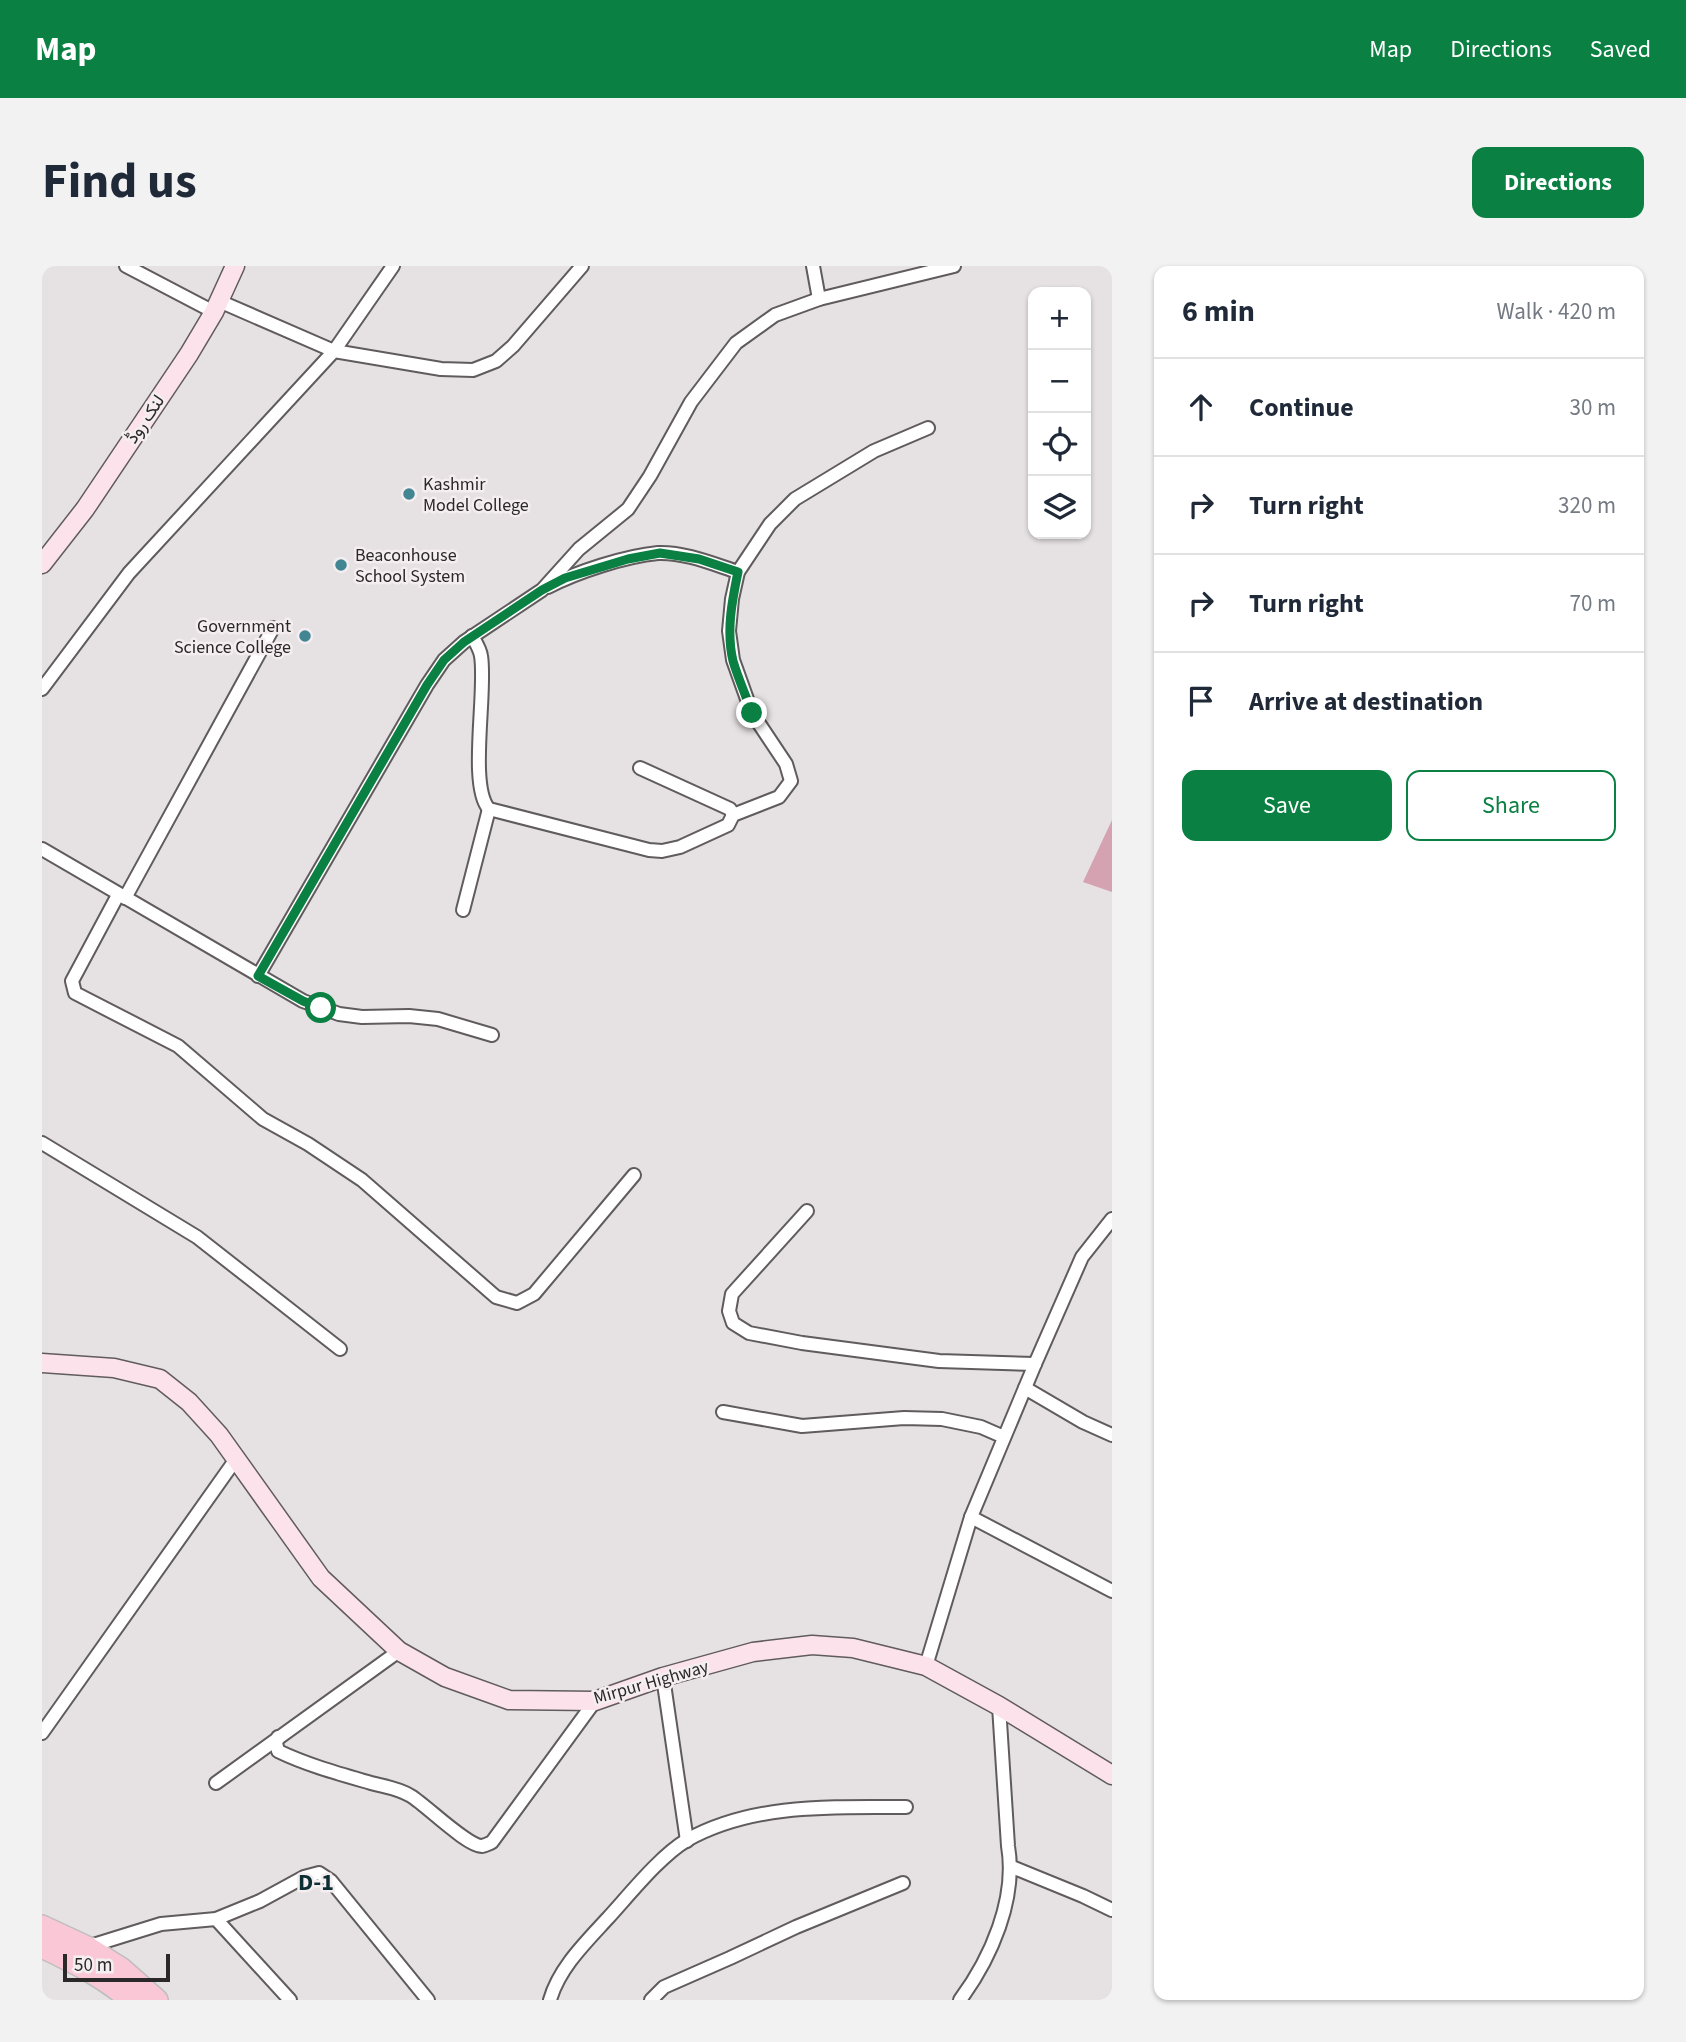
<!DOCTYPE html>
<meta charset="utf-8">
<style>
:root{--surface:#fff;--page:#f2f2f3;--text:#1f2937;--muted:#747a83;--line:#e0e1e3;--accent:#0b8043}
body{margin:0;font-family:"Source Sans 3",Vazirmatn,sans-serif;background:var(--page);color:var(--text)}
.controls{position:absolute;right:21px;top:21px;display:grid;overflow:hidden;border-radius:14px;box-shadow:0 2px 5px #0004}
.controls button{width:63px;height:63px;display:grid;place-items:center;padding:0;border:0;border-bottom:2px solid var(--line);background:var(--surface);color:var(--text);font:35px sans-serif}
.scale{position:absolute;left:21px;bottom:18px;width:107px;box-sizing:border-box;padding-left:7px;border:4px solid #2a2829;border-top:0;font-size:19px;line-height:24px;white-space:nowrap;color:#2a2829;-webkit-text-stroke:5px #f4eef0;paint-order:stroke}
.stop{position:absolute;width:21px;height:21px;margin:-16px;border:5px solid #0b8043;border-radius:50%;background:#fff}
.stop.end{background:#0b8043;border-color:#fff;box-shadow:0 2px 7px #0008}
.list{margin:0;padding:0;list-style:none}
h2{display:flex;justify-content:space-between;align-items:center;height:91px;margin:0;padding:0 28px;font-size:30px}
h2 small{font-size:23px;font-weight:400;color:var(--muted)}
.list li{display:grid;grid-template-columns:46px 1fr auto;gap:21px;align-items:center;box-sizing:border-box;height:98px;padding:0 28px;border-top:2px solid var(--line)}
.list b{display:block;font-size:26px;white-space:nowrap}
.list em{font-size:23px;font-style:normal;color:var(--muted)}
.actions{display:flex;gap:14px;padding:21px 28px}
.actions a{flex:1;padding:16px 0;border:2px solid var(--accent);border-radius:14px;text-align:center;font-size:24px;color:var(--accent)}
.actions .main{background:var(--accent);color:#fff}
.icon{flex:none;width:38px;height:38px;fill:none;stroke:currentColor;stroke-width:2;stroke-linecap:round;stroke-linejoin:round}
.map{position:relative;flex:none;width:1070px;height:1734px;overflow:hidden;border-radius:14px}
header{display:flex;align-items:center;gap:42px;box-sizing:border-box;height:98px;padding:0 35px;background:var(--accent);color:#fff}
header strong{font-size:33px}
nav{display:flex;gap:38px;margin-inline-start:auto;font-size:24px}
.intro{display:flex;align-items:center;justify-content:space-between;box-sizing:border-box;height:168px;padding:0 42px}
h1{margin:0;font-size:49px}
.button{padding:18px 32px;border-radius:14px;background:var(--accent);color:#fff;font-size:24px;font-weight:700}
main{display:flex;gap:42px;padding:0 42px}
aside{flex:1;background:var(--surface);border-radius:14px;box-shadow:0 2px 5px #0004}
.map>svg:first-child{display:block}
.green{fill:#d5a2b1}
.lines{fill:none;stroke-linecap:round;stroke-linejoin:round}
.street-casing{stroke:#605b5d;stroke-width:16}
.secondary-casing{stroke:#605b5d;stroke-width:21}
.primary-casing{stroke:#bfbebf;stroke-width:24}
.street{stroke:#fff;stroke-width:12}
.secondary{stroke:#fce3eb;stroke-width:18}
.primary{stroke:#fac7d7;stroke-width:21}
.route{stroke:#0b8043;stroke-width:9}
.poi-dot{fill:#418692;stroke:#f4eef0;stroke-width:2.5}
.labels{text-anchor:middle;stroke-width:5;stroke-linejoin:round;paint-order:stroke}
.street-label{font-size:18px;fill:#2a2829;stroke:#f4eef0}
.poi-label{font-size:18px;fill:#2a2829;stroke:#f4eef0;text-anchor:start}
.district-label{font-size:24px;font-weight:bold;fill:#0c2f34;stroke:#f4eef0}
</style>
<header>
<strong>Map</strong>
<nav><a>Map</a><a>Directions</a><a>Saved</a></nav>
</header>
<div class="intro"><h1>Find us</h1><a class="button">Directions</a></div>
<main>
<div class="map">
<svg width="1070" height="1734" viewBox="0 0 1070 1734">
<rect width="100%" height="100%" fill="#e6e1e2"/>
<polygon class="green" points="1070,554 1070,626 1041,616"/>
<g class="lines">
<g class="street-casing">
<g id="street">
<polyline points="84,0 172,46"/>
<polyline points="771,0 777,33"/>
<polyline points="177,35 292,85 399,103 431,104 454,95 471,80 540,0"/>
<path d="M506,321c28,-15 78,-31 110,-34 27,-1 55,11 80,19"/>
<path d="M430,370c4,7 8,13 9,20 6,35 -13,130 8,153l160,41 13,1 18,-4 48,-22 5,-10 46,-18 12,-16 -5,-17 -34,-51 -19,-53 -4,-29 3,-32 6,-27 32,-48 25,-25 79,-48 54,-23"/>
<polyline points="0,423 87,307 292,85 351,0"/>
<polyline points="598,502 688,543 691,549"/>
<polyline points="0,583 261,735 297,748 320,751 367,750 396,753 450,769"/>
<polyline points="76,629 30,715 33,727 136,780 221,853 266,878 320,914 454,1031 475,1037 492,1028 592,909"/>
<polyline points="83,632 231,362"/>
<polyline points="421,644 447,543"/>
<polyline points="216,710 385,419 402,394 422,376 500,324 537,283 586,243 608,210 649,136 694,77 733,49 777,33 912,0"/>
<polyline points="0,877 155,971 298,1083"/>
<polyline points="765,945 690,1028 687,1045 691,1057 707,1067 760,1077 897,1095 993,1098"/>
<polyline points="983,1122 1041,1156 1070,1169"/>
<polyline points="681,1146 760,1160 862,1152 900,1153 939,1161 962,1171"/>
<polyline points="929,1251 1070,1325"/>
<polyline points="884,1400 929,1251 993,1098 1040,991 1070,953"/>
<polyline points="621,1411 645,1575"/>
<polyline points="0,1467 194,1193"/>
<path d="M236,1471l-2,6 2,8c29,14 62,23 93,32 15,4 27,5 40,13 16,10 56,50 71,50 1,0 9,-3 10,-4l103,-141"/>
<polyline points="174,1517 357,1385"/>
<polyline points="970,1601 1041,1630 1070,1644"/>
<polyline points="174,1653 248,1734"/>
<polyline points="45,1681 119,1658 174,1653 218,1635 262,1611 277,1607 289,1615 386,1734"/>
<path d="M508,1734c9,-32 36,-58 58,-82 22,-24 52,-62 79,-78 66,-37 146,-33 219,-33"/>
<polyline points="609,1734 622,1721 688,1692 754,1661 861,1617"/>
<path d="M918,1734c31,-42 57,-101 48,-154l-9,-140"/>
</g>
</g>
<g class="secondary-casing">
<g id="secondary">
<polyline points="0,298 43,243 147,88 172,46 193,0"/>
<polyline points="0,1097 72,1102 118,1113 147,1136 177,1169 279,1312 357,1385 403,1411 467,1434 553,1435 621,1411 711,1386 770,1379 811,1382 884,1400 957,1440 1070,1509"/>
</g>
</g>
<g class="primary-casing">
<g id="primary">
<polyline points="0,1660 45,1681 80,1703 115,1734"/>
<path d="M0,1681c31,15 62,30 88,53"/>
</g>
</g>
<use href="#street" class="street"/>
<use href="#secondary" class="secondary"/>
<use href="#primary" class="primary"/>
</g>
<g class="lines">
<path class="route" d="M279,742l-18,-7 -45,-25 169,-291 17,-25 20,-18 78,-52 23,-12 63,-19 32,-6 39,6 39,13c-6,29 -12,59 -5,89 5,17 13,35 19,52"/>
</g>
<g class="poi-dot">
<circle cx="367" cy="228" r="7"/>
<circle cx="299" cy="299" r="7"/>
<circle cx="263" cy="370" r="7"/>
</g>
<g class="labels">
<g class="street-label">
<text transform="translate(103 153) rotate(-56)" y="6">لنک روڈ</text>
<text transform="translate(609 1416) rotate(-16)" y="6">Mirpur Highway</text>
</g>
<g class="poi-label">
<text x="381" y="224">Kashmir<tspan x="381" dy="21">Model College</tspan></text>
<text x="313" y="295">Beaconhouse<tspan x="313" dy="21">School System</tspan></text>
<text x="249" y="366" text-anchor="end">Government<tspan x="249" dy="21">Science College</tspan></text>
</g>
<g class="district-label">
<text x="274" y="1624">D-1</text>
</g>
</g>
</svg>
<div class="controls">
<button>+</button>
<button>−</button>
<button><svg class="icon" aria-label="locate" viewBox="0 0 24 24"><circle cx="12" cy="12" r="6"/><path d="M12 2v4M12 18v4M2 12h4M18 12h4"/></svg></button>
<button><svg class="icon" aria-label="layers" viewBox="0 0 24 24"><path d="M12 4l9 5-9 5-9-5zM3 14l9 5 9-5"/></svg></button>
</div>
<div class="scale">50 m</div>
<div class="stop" style="left:279px;top:742px"></div>
<div class="stop end" style="left:710px;top:447px"></div>
</div>
<aside>
<h2>6 min<small>Walk · 420 m</small></h2>
<ul class="list">
<li><svg class="icon" aria-label="ahead" viewBox="0 0 24 24"><path d="M12 20V5M6 11l6-6 6 6"/></svg><div><b>Continue</b></div><em>30 m</em></li>
<li><svg class="icon" aria-label="right" viewBox="0 0 24 24"><path d="M7 20v-9h11M14 6l5 5-5 5"/></svg><div><b>Turn right</b></div><em>320 m</em></li>
<li><svg class="icon" aria-label="right" viewBox="0 0 24 24"><path d="M7 20v-9h11M14 6l5 5-5 5"/></svg><div><b>Turn right</b></div><em>70 m</em></li>
<li><svg class="icon" aria-label="arrive" viewBox="0 0 24 24"><path d="M6 21V4h12l-3 4 3 4H6"/></svg><div><b>Arrive at destination</b></div></li>
</ul>
<div class="actions"><a class="main">Save</a><a>Share</a></div>
</aside>
</main>
